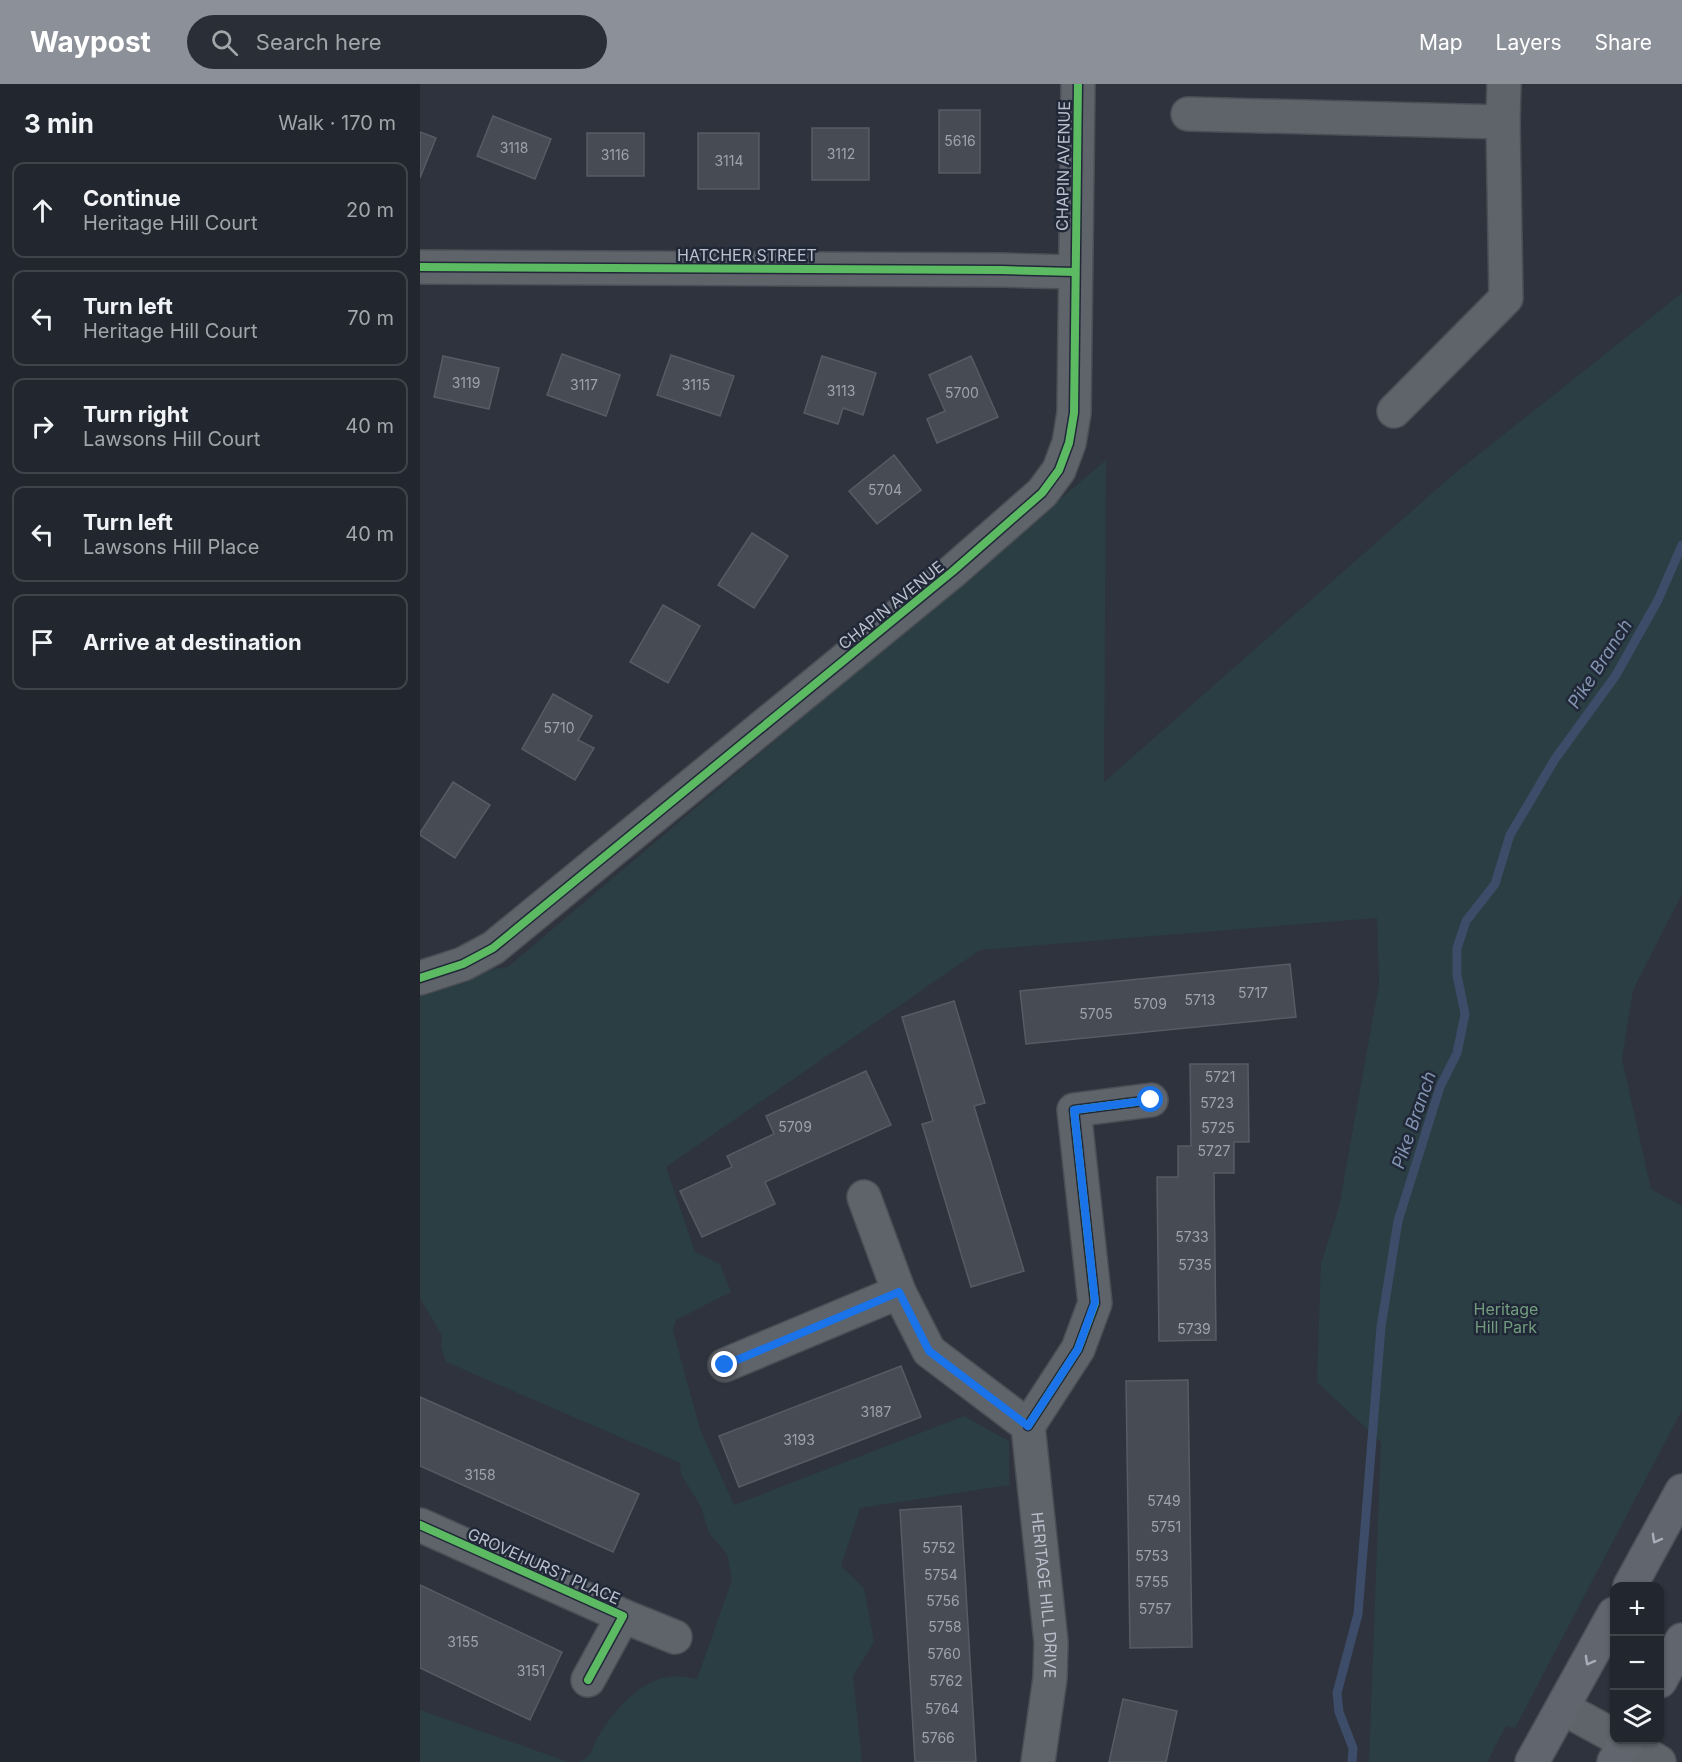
<!DOCTYPE html>
<meta charset="utf-8">
<style>
:root{--surface:#22262e;--page:#2a2e36;--text:#f1f3f6;--muted:#a2a5aa;--line:#3f434a;--accent:#8c9099}
body{margin:0;font-family:Inter,sans-serif;background:var(--page);color:var(--text)}
.controls{position:absolute;right:18px;bottom:18px;display:grid;overflow:hidden;border-radius:12px;box-shadow:0 2px 4px #0004}
.controls button{width:54px;height:54px;display:grid;place-items:center;padding:0;border:0;border-bottom:2px solid var(--line);background:var(--surface);color:var(--text);font:30px sans-serif}
.stop{position:absolute;width:18px;height:18px;margin:-14px;border:4px solid #1a73e8;border-radius:50%;background:#fff}
.stop.end{background:#1a73e8;border-color:#fff;box-shadow:0 2px 6px #0008}
.list{margin:0;padding:0;list-style:none}
h2{display:flex;justify-content:space-between;align-items:center;height:78px;margin:0;padding:0 24px;font-size:26px}
h2 small{font-size:20px;font-weight:400;color:var(--muted)}
.list li{display:grid;grid-template-columns:39px 1fr auto;gap:18px;align-items:center;box-sizing:border-box;height:96px;margin:0 12px 12px;padding:0 12px;border:2px solid var(--line);border-radius:12px}
.list b{display:block;font-size:22px;white-space:nowrap}
.list p{margin:0;font-size:20px;white-space:nowrap;color:var(--muted)}
.list em{font-size:20px;font-style:normal;color:var(--muted)}
.icon{flex:none;width:33px;height:33px;fill:none;stroke:currentColor;stroke-width:2;stroke-linecap:round;stroke-linejoin:round}
.map{position:relative;flex:none;width:1262px;height:1678px;overflow:hidden}
header{display:flex;align-items:center;gap:36px;box-sizing:border-box;height:84px;padding:0 30px;background:var(--accent);color:#fff}
header strong{font-size:28px}
nav{display:flex;gap:33px;margin-inline-start:auto;font-size:21px}
.search{width:420px;height:54px;background:var(--page);display:flex;align-items:center;gap:15px;box-sizing:border-box;padding:0 21px;border-radius:33px;color:var(--muted);font-size:22px}
main{display:flex}
aside{flex:1;background:var(--surface)}
.map>svg:first-child{display:block}
.green{fill:#2b3e43}
.lines{fill:none;stroke-linecap:round;stroke-linejoin:round}
.stream{stroke:#3d4c68;stroke-width:9}
.building{fill:#474c54;stroke:#575b64;stroke-width:1.5}
.minor-casing{stroke:#4b4e55;stroke-width:36}
.major-casing{stroke:#4c5059;stroke-width:36}
.minor{stroke:#5f636a;stroke-width:33}
.major{stroke:#61656d;stroke-width:33}
.cycleway-casing{stroke:#212938;stroke-width:11}
.cycleway{stroke:#5cba63;stroke-width:8}
.oneway{stroke:#a8aeb9}
.route{stroke:#1a73e8;stroke-width:8}
.labels{text-anchor:middle;stroke-width:5;stroke-linejoin:round;paint-order:stroke}
.number-label{font-size:14px;fill:#9da3ae}
.street-label{font-size:16px;fill:#bac0cc;stroke:#212938}
.park-label{font-size:16px;fill:#729c7e;stroke:#212938}
.water-label{font-size:18px;font-style:italic;fill:#8394b2;stroke:#212938}
</style>
<header>
<strong>Waypost</strong>
<div class="search"><svg class="icon" aria-label="search" viewBox="0 0 24 24"><circle cx="10" cy="10" r="6"/><path d="M15 15l6 6"/></svg>Search here</div>
<nav><a>Map</a><a>Layers</a><a>Share</a></nav>
</header>
<main>
<aside>
<h2>3 min<small>Walk · 170 m</small></h2>
<ul class="list">
<li><svg class="icon" aria-label="ahead" viewBox="0 0 24 24"><path d="M12 20V5M6 11l6-6 6 6"/></svg><div><b>Continue</b><p>Heritage Hill Court</p></div><em>20 m</em></li>
<li><svg class="icon" aria-label="left" viewBox="0 0 24 24"><path d="M17 20v-9H6M10 6l-5 5 5 5"/></svg><div><b>Turn left</b><p>Heritage Hill Court</p></div><em>70 m</em></li>
<li><svg class="icon" aria-label="right" viewBox="0 0 24 24"><path d="M7 20v-9h11M14 6l5 5-5 5"/></svg><div><b>Turn right</b><p>Lawsons Hill Court</p></div><em>40 m</em></li>
<li><svg class="icon" aria-label="left" viewBox="0 0 24 24"><path d="M17 20v-9H6M10 6l-5 5 5 5"/></svg><div><b>Turn left</b><p>Lawsons Hill Place</p></div><em>40 m</em></li>
<li><svg class="icon" aria-label="arrive" viewBox="0 0 24 24"><path d="M6 21V4h12l-3 4 3 4H6"/></svg><div><b>Arrive at destination</b></div></li>
</ul>
</aside>
<div class="map">
<svg width="1262" height="1678" viewBox="0 0 1262 1678">
<rect width="100%" height="100%" fill="#2e333d"/>
<g class="green">
<path d="M1262,209v601l-49,96 -11,69 29,130 31,17v204l-167,318 -9,-2 -19,36h-118l12,-320 -64,-60 4,-118 18,-57 40,-223 -2,-66 -397,32 -314,217 29,85 25,12 11,28 -55,28 -3,10 27,99 34,76 230,-89 45,25v44l-149,23 -19,58 23,22 10,54 -21,34 9,86h-283c15,-7 11,-12 19,-25 14,-24 41,-56 70,-60 10,-2 20,1 29,2l35,-99 -5,-26 -18,-21 -8,-26 -20,-33 -1,-11 -234,-101 -5,-15 1,-11 -22,-38v-318l88,-13 598,-507 -2,322 350,-308z"/>
<polygon points="0,1626 149,1678 0,1678"/>
</g>
<g class="lines">
<polyline class="stream" points="932,1678 933,1664 919,1628 917,1609 938,1530 961,1243 978,1137 1020,1003 1037,969 1045,930 1037,891 1037,864 1046,837 1075,800 1090,751 1135,675 1196,591 1238,516 1262,461"/>
</g>
<g class="building">
<rect x="519" y="26" width="41" height="63"/>
<polygon points="73,32 131,55 115,95 57,72"/>
<rect x="392" y="44" width="57" height="52"/>
<polygon points="0,48 16,54 0,94"/>
<rect x="167" y="49" width="57" height="43"/>
<rect x="278" y="49" width="61" height="56"/>
<polygon points="142,270 200,291 186,332 127,311"/>
<polygon points="251,271 314,292 300,332 237,311"/>
<polygon points="23,272 79,284 69,325 14,313"/>
<polygon points="402,272 456,289 443,331 423,324 418,340 384,329"/>
<polygon points="551,272 578,333 517,359 507,335 525,327 509,291"/>
<polygon points="474,371 501,406 457,440 429,407"/>
<polygon points="332,449 368,472 334,524 298,501"/>
<polygon points="243,521 280,542 248,599 210,578"/>
<polygon points="133,610 172,632 158,656 174,664 155,696 102,665"/>
<polygon points="33,698 70,721 35,774 0,751 0,749"/>
<polygon points="870,880 876,933 606,960 600,907"/>
<polygon points="534,917 565,1019 554,1022 604,1187 551,1203 502,1040 513,1037 482,933"/>
<polygon points="770,980 828,980 829,1058 814,1058 814,1089 794,1089 796,1256 739,1257 737,1093 758,1093 758,1062 771,1062"/>
<polygon points="446,987 471,1041 345,1098 355,1120 282,1153 260,1107 312,1083 307,1072 354,1050 346,1032"/>
<polygon points="481,1282 501,1333 319,1403 299,1352"/>
<polygon points="768,1296 772,1563 710,1564 706,1297"/>
<polygon points="0,1313 219,1410 193,1468 0,1382"/>
<polygon points="541,1422 556,1678 495,1678 480,1426"/>
<polygon points="0,1501 142,1568 110,1636 0,1584"/>
<polygon points="703,1615 757,1627 746,1678 689,1678"/>
</g>
<g class="lines">
<g class="minor-casing">
<g id="minor">
<polyline points="768,30 1083,38 1084,0"/>
<polyline points="0,183 582,186 655,188"/>
<polyline points="974,327 1086,214 1083,38"/>
<polyline points="0,894 43,880 73,864 533,487 622,409 639,386 649,359 654,329 658,0"/>
<polyline points="444,1113 479,1208 509,1267 608,1342"/>
<polyline points="305,1281 479,1208"/>
<polyline points="608,1342 658,1265 675,1219 654,1026 731,1016"/>
<path id="s1" d="M608,1342l23,216 -1,36 -12,84"/>
<polyline points="0,1441 203,1532 168,1596"/>
<polyline points="203,1532 255,1553"/>
<polyline points="1143,1624 1194,1652"/>
<polyline points="1201,1656 1239,1678"/>
</g>
</g>
<g class="major-casing">
<g id="major">
<polyline points="1210,1502 1262,1407"/>
<polyline points="1240,1597 1262,1556"/>
<polyline points="1112,1678 1194,1530"/>
<polyline points="1194,1678 1207,1656"/>
</g>
</g>
<use href="#minor" class="minor"/>
<use href="#major" class="major"/>
<g class="cycleway-casing">
<g id="cycleway">
<polyline points="0,183 582,186 655,188"/>
<polyline points="0,894 43,880 73,864 533,487 622,409 639,386 649,359 654,329 658,0"/>
<polyline points="608,1342 658,1265 675,1219 654,1026 731,1016"/>
<polyline points="0,1441 203,1532 168,1596"/>
</g>
</g>
<use href="#cycleway" class="cycleway"/>
</g>
<defs><path id="oneway-chevron" d="M-2-3.5L2.5 0L-2 3.5" fill="none" stroke-width="1.6" stroke-linecap="round" stroke-linejoin="round" transform="scale(1.5)"/></defs>
<g class="oneway">
<use href="#oneway-chevron" transform="translate(1236 1455) rotate(119)"/>
<use href="#oneway-chevron" transform="translate(1169 1577) rotate(119)"/>
</g>
<g class="lines">
<polyline class="route" points="305,1281 479,1208 509,1267 608,1342 658,1265 675,1218 654,1026 731,1016"/>
</g>
<g class="labels">
<g class="number-label">
<text x="540" y="62">5616</text>
<text x="94" y="69">3118</text>
<text x="421" y="75">3112</text>
<text x="195" y="76">3116</text>
<text x="309" y="82">3114</text>
<text x="46" y="304">3119</text>
<text x="164" y="306">3117</text>
<text x="276" y="306">3115</text>
<text x="421" y="312">3113</text>
<text x="542" y="314">5700</text>
<text x="465" y="411">5704</text>
<text x="139" y="649">5710</text>
<text x="833" y="914">5717</text>
<text x="780" y="921">5713</text>
<text x="730" y="925">5709</text>
<text x="676" y="935">5705</text>
<text x="800" y="998">5721</text>
<text x="797" y="1024">5723</text>
<text x="375" y="1048">5709</text>
<text x="798" y="1049">5725</text>
<text x="794" y="1072">5727</text>
<text x="772" y="1158">5733</text>
<text x="775" y="1186">5735</text>
<text x="774" y="1250">5739</text>
<text x="456" y="1333">3187</text>
<text x="379" y="1361">3193</text>
<text x="60" y="1396">3158</text>
<text x="744" y="1422">5749</text>
<text x="746" y="1448">5751</text>
<text x="519" y="1469">5752</text>
<text x="732" y="1477">5753</text>
<text x="521" y="1496">5754</text>
<text x="732" y="1503">5755</text>
<text x="523" y="1522">5756</text>
<text x="735" y="1530">5757</text>
<text x="525" y="1548">5758</text>
<text x="43" y="1563">3155</text>
<text x="524" y="1575">5760</text>
<text x="111" y="1592">3151</text>
<text x="526" y="1602">5762</text>
<text x="522" y="1630">5764</text>
<text x="518" y="1659">5766</text>
</g>
<g class="street-label">
<text transform="translate(643 82) rotate(-89)" y="6">CHAPIN AVENUE</text>
<text x="327" y="177">HATCHER STREET</text>
<text transform="translate(471 521) rotate(-39)" y="6">CHAPIN AVENUE</text>
<text transform="translate(124 1482) rotate(24)" y="6">GROVEHURST PLACE</text>
<text dy="6" stroke="none"><textPath href="#s1" startOffset="170">HERITAGE HILL DRIVE</textPath></text>
</g>
<g class="park-label">
<text x="1086" y="1231">Heritage<tspan x="1086" dy="18">Hill Park</tspan></text>
</g>
<g class="water-label">
<text transform="translate(1180 580) rotate(-57)" y="6">Pike Branch</text>
<text transform="translate(994 1036) rotate(-71)" y="6">Pike Branch</text>
</g>
</g>
</svg>
<div class="controls">
<button>+</button>
<button>−</button>
<button><svg class="icon" aria-label="layers" viewBox="0 0 24 24"><path d="M12 4l9 5-9 5-9-5zM3 14l9 5 9-5"/></svg></button>
</div>
<div class="stop" style="left:731px;top:1016px"></div>
<div class="stop end" style="left:305px;top:1281px"></div>
</div>
</main>
